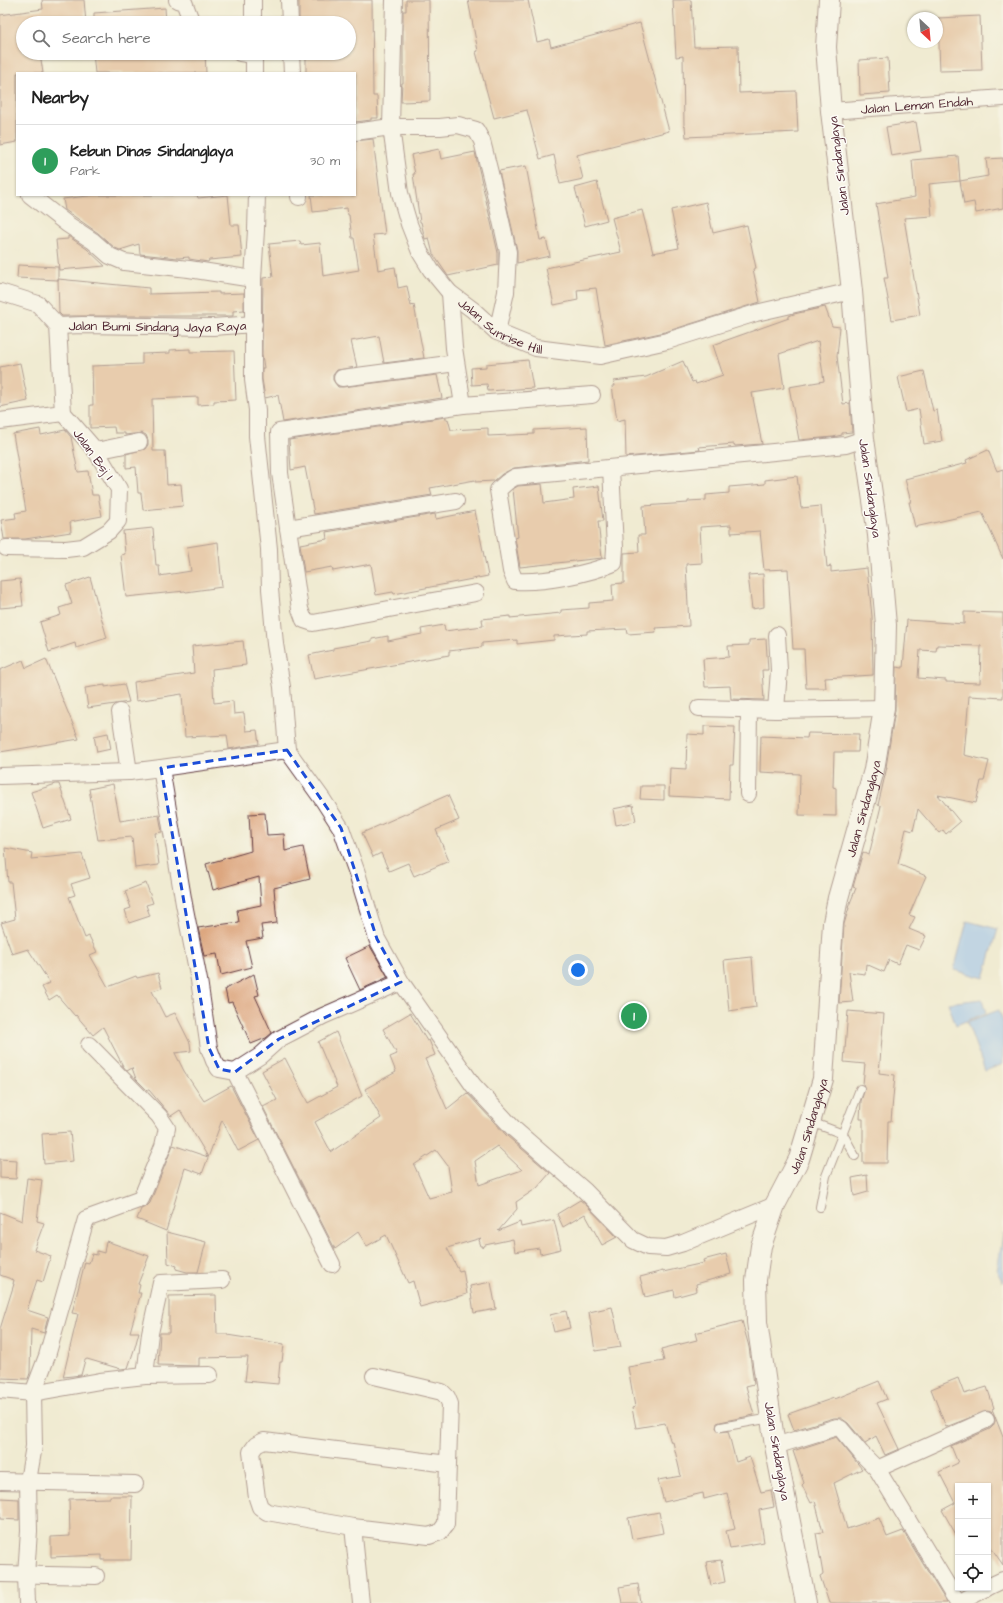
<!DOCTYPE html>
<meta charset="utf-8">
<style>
:root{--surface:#fff;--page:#f2f2f2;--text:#222;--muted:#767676;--line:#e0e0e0;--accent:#111827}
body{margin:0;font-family:"Architects Daughter",sans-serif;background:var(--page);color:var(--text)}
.controls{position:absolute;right:12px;bottom:12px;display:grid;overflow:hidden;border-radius:0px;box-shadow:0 1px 3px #0004}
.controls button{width:36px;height:36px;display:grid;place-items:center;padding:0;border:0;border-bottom:1px solid var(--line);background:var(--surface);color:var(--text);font:20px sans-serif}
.compass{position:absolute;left:907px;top:12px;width:36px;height:36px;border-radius:50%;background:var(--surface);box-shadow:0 1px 3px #0004;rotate:154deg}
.you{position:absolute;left:578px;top:970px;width:14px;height:14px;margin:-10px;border:3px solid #fff;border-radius:50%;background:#1a73e8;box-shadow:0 0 0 6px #1a73e833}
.badge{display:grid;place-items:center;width:26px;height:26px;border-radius:50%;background:var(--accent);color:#fff;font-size:13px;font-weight:700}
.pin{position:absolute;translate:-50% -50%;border:2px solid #fff;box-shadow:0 1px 4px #0006}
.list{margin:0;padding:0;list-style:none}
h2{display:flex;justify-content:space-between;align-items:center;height:52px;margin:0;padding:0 16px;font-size:17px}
h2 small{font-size:13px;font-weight:400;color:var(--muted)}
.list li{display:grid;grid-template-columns:26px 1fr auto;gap:12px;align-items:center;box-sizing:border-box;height:72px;padding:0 16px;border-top:1px solid var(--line)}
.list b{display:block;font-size:15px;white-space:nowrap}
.list p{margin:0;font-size:13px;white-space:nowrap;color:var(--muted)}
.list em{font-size:13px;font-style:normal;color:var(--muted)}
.icon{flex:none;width:22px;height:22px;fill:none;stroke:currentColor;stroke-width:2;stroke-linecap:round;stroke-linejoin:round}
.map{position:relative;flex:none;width:1003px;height:1603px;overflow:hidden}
.search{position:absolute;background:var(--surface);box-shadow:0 1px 3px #0004;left:16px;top:16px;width:340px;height:44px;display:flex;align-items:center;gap:10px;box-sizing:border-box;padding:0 14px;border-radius:22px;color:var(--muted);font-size:15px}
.panel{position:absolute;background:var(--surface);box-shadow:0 1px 3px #0004;left:16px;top:72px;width:340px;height:124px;border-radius:0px}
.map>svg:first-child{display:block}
.water{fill:#8abbf6;stroke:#6a6d90}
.building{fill:#dda780;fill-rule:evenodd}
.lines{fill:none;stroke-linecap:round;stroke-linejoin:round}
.service-casing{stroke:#633e44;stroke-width:10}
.minor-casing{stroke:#633e44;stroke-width:18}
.tertiary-casing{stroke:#633e44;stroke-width:22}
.service{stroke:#fff;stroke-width:8}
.minor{stroke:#fff;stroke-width:16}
.tertiary{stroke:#fff;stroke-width:20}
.marked{fill:none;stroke:#1d4ed8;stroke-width:3;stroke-dasharray:8 5;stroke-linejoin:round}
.labels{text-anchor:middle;stroke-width:3;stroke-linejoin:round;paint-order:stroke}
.street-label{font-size:13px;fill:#4a1f2b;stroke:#fdfcf7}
</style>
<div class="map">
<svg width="1003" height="1603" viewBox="0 0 1003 1603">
<rect width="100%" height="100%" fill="#fdfcf7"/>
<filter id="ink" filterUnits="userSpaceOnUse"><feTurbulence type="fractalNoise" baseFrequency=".025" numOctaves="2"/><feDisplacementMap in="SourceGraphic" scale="8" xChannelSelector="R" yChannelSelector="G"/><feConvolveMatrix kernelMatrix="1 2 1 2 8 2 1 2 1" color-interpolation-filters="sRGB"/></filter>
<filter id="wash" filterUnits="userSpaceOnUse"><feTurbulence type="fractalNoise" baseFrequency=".012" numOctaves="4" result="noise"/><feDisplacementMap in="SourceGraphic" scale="16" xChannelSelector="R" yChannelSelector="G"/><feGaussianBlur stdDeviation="0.9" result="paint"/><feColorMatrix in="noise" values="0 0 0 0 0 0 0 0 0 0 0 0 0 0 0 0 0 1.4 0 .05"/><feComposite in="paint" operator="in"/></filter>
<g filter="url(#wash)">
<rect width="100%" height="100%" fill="#f0ebd2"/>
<g class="water">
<polygon points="967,921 998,929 984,978 954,970"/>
<polygon points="982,999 986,1013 956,1025 948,1003"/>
<polygon points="999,1010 1003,1021 1003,1064 985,1071 967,1022"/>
<polygon points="1003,1234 1003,1283 997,1271"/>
</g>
<g id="blocks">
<g class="building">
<polygon points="42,0 84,0 86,23 23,23 23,53 40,53 43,73 17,73 17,142 0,145 0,15 43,9"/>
<polygon points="299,0 372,0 373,96 377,96 378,118 371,118 371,120 355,122 355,73 306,73 306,53 349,53 349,23 299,23"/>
<polygon points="406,0 429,0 430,101 401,102 402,83 403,83 403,11 406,11"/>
<polygon points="468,0 528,0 537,42 549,39 551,47 640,23 669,131 577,155 583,179 560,184 554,155 540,159 527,110 494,118 476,52 478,51"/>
<polygon points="673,0 691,0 694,47 738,46 739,93 796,91 798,132 686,137 685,126 684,127 683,56 676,57"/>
<polygon points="165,8 166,23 94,23 94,13"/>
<polygon points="980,16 982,70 940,71 938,18"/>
<polygon points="93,53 205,53 206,73 95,73"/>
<polygon points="888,58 890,93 860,95 859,60"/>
<polygon points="916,122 921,151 891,156 886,127"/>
<polygon points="373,139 385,234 373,235 378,270 395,267 398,288 407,286 411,306 414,305 424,358 384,363 379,336 351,341 357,367 337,370 333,375 333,380 338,387 343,387 437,375 442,398 283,422 278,395 265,398 262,379 262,368 264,368 262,354 263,278 273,277 269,244 300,241 301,245 320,243 323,276 359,270 354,238 352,238 349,215 348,215 347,208 313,212 311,195 355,195 355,141"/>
<polygon points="439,149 441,159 475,152 498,253 498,265 448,276 433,254 429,238 425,239 421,222 420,222 413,174 415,174 411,155"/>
<polygon points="958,156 960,181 988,176 986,159 1003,158 1003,208 976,213 974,202 964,204 960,181 929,184 932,216 904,218 920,315 892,320 884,278 888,278 876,204 915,197 912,160"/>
<polygon points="526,166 540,240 546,239 550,256 517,263 517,250 499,171"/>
<polygon points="597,182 607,220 585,226 575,188"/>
<polygon points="95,195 197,195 198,198 228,195 231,225 239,225 242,257 209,260 208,262 189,259 189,257 178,258 140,254 139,244 120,250 115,248 98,233 65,210 63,199"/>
<polygon points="706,202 713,233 747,225 756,268 753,269 760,302 665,332 605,345 596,288 577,290 578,300 554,305 546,268 621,252 612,218 642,210 653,253 679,248 671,210"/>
<polygon points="68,236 87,249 105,266 59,270 56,240 68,239"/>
<polygon points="18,265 58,267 58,280 17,278"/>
<polygon points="58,279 149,288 149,294 219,292 219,294 244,293 244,310 233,311 233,316 62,316 59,313"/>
<polygon points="825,307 832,326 840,327 837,356 843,404 850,403 852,432 842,433 842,435 833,437 799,440 789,387 824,381 818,341 779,354 784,388 752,393 762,444 735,446 734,444 699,447 700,450 626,457 625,419 617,421 612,386 615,386 614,381 646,377 683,361 692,382 695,381 696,384 723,375 713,345 789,318 789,316 794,314"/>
<polygon points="190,349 190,352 234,351 236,400 214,401 214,404 198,405 198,397 152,399 153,451 165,451 167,485 181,484 183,506 143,510 141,493 138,493 136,467 126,468 126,454 145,449 148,445 148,440 146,435 142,433 125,435 125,433 115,433 114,427 90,428 90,405 93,405 92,366 142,364 142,354 170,353 170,350"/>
<polygon points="528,360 533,388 488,391 487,384 472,385 471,368 486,367 486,364"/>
<polygon points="20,363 28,401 0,407 0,367"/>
<polygon points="924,371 933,411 937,410 942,441 924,444 919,409 906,412 898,377"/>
<polygon points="446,417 446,420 448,419 451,430 488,428 488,436 534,434 534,430 587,427 588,460 514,468 502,474 494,481 475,482 475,480 430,488 432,495 314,514 305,467 291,470 289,440"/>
<polygon points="40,429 41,435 65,430 71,437 78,472 88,471 92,495 98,495 102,516 70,522 71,532 25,539 4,539 1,520 16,518 15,513 26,511 13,434"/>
<polygon points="988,450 997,471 1003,469 1003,559 982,512 915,527 909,502 911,502 905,479 967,463 966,460"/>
<polygon points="797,476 801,508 821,506 827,567 831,566 831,572 867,568 872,616 873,675 825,678 826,688 806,688 804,649 793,649 788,569 764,570 760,531 731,533 731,525 700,527 702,563 686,564 689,626 655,628 656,632 628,634 627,629 587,631 587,634 554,636 554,640 517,644 517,640 482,643 482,647 449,651 449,655 314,679 309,655 333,650 333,648 372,641 372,639 388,636 388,641 422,634 421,629 444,625 445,631 483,626 482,619 510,616 510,618 561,613 561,610 589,608 589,603 613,601 612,584 624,583 624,553 639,552 638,535 645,535 643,506 688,503 688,501 706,500 706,495 729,493 729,487 765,484 765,480"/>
<polygon points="542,484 544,503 574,499 573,489 599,486 603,521 598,521 602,558 520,567 515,538 518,537 513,489 518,486"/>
<polygon points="475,511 488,576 394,594 393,592 376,595 371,564 333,571 332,567 304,572 300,544 327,539 326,532 435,514 436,519"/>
<polygon points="153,528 156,566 159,566 160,576 191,571 187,547 218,542 222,587 186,592 185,591 126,597 121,555 125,554 123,531"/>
<polygon points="763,574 764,607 752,609 748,575"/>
<polygon points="90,577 107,638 76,648 75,643 49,652 40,622 61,615 59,608 72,604 66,585"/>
<polygon points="20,579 23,606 0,608 0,581"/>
<path d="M964,612l39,1v85l-34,-2 -5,59 25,6 -5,20h-3l-5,22 -38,-8 22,27 -14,12 -3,-4 -4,3 -21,-24 -5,22 -7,-2 -8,35 28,12 -17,39 6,2 -6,12 17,7 -7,14 -13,-5 -8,19 -9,-4 -5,12 -18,-8 -1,10 -16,-2 4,30 -14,1 5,-79 5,-16h-1l8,-20 -3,-1 10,-35 6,3 12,-49 -3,-1 9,-38h-1l9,-57 1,-43 7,1 4,-48 57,4zM937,645l44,1 -1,37 -34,-1v-2l-28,-2 2,-28 16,1z"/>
<polygon points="766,639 768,670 762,670 764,700 731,699 730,686 705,687 703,659 729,657 728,646 749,645 749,640"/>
<polygon points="243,641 246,665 212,669 214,703 233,701 234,714 244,713 246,731 257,730 259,744 229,749 227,735 185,737 182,694 136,701 134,682 194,673 192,646"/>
<polygon points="46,659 79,739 0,752 0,670 23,660 26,668"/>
<polygon points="124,684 129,702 88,708 85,688 105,685 105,687"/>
<polygon points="704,726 735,727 733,765 730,765 729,799 669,796 670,768 686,769 687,734 704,735"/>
<polygon points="108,733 111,749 97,752 94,736"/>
<polygon points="808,733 859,734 858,752 834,752 833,787 836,788 836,816 799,815 800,774 760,772 761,736 807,738"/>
<polygon points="56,784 59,784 71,819 43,828 31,792"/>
<polygon points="113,784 120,821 159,815 162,832 155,833 159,865 135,868 132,837 98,840 89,789"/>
<polygon points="641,786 664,786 664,800 640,799"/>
<polygon points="448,795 459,820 436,830 449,861 414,876 408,863 389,871 381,853 373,857 362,833"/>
<polygon points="633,805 636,821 616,825 613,809"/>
<polygon points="265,813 267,835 284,834 285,851 303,847 310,879 274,888 277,923 261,925 263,938 246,941 252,967 221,975 217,954 204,956 198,928 239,922 237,910 261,905 259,877 213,890 206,864 251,851 249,814"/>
<polygon points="5,848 32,853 31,859 82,854 90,878 71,884 75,895 69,897 85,938 89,936 97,952 90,955 108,987 136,976 137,978 158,973 162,988 152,991 165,1017 175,1013 190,1043 191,1051 175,1053 184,1071 204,1101 231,1086 259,1140 238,1151 222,1120 202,1174 185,1168 166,1231 137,1219 141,1209 147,1206 150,1203 173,1145 208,1157 180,1110 171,1116 149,1090 147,1090 136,1079 132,1068 127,1071 123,1066 103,1027 93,1035 76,1015 75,1016 57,995 49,1000 42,987 50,983 28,949 12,954 1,923 15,919 11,882 8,882"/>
<polygon points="146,883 153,903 146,905 150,916 129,923 125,910 131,908 125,891"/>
<polygon points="370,946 388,977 360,990 345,958"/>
<polygon points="752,957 756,1007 729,1011 724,960"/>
<polygon points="254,974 259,995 255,996 272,1033 266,1038 251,1044 232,1002 228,1003 225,989"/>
<polygon points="848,1011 884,1014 879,1073 895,1075 891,1121 888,1121 887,1163 863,1163 863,1119 860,1119 861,1101 865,1089 863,1084 865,1064 844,1062"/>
<path d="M410,1013l17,28 2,-1 6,15 -10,4 22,50 20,-16 40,43 43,37 -13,15 -21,14 1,7 -19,22 22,-9 1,5 33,-7 7,29 -21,5 -1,-6 -24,4 -2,-13 -28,6 -2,3v-2h-2l-2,-6 2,-2 -34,10 12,23 4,-1 4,24 -47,13 -7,-26 -5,2 -22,-48 -19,11 -9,-14 -23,17 -72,-142 14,-7 -15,-29 23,-13 23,45 29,-16 -19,-45 18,-10 26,64 -47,26 16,30 50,-34 -16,-29 31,-17 -6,-15 7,-3 -14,-25zM497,1146l25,24 -43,15 -4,-24zM436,1150l12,16 4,26 -23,6 -15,-33z"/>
<polygon points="70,1132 73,1161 44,1164 42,1134"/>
<polygon points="0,1159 17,1160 16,1179 0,1178"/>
<polygon points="867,1175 868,1192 854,1196 852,1178"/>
<polygon points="27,1178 42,1180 37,1221 44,1223 34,1250 51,1256 43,1282 37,1280 27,1310 48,1317 44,1333 31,1329 30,1373 28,1379 0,1378 0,1329 14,1284 13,1284 14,1280 0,1275 0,1212 22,1221"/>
<polygon points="580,1200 585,1204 617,1237 602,1245 585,1214 563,1227 557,1214"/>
<polygon points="167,1232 206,1242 198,1272 187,1272 176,1269 177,1266 168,1263"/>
<polygon points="106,1241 149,1256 138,1284 140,1285 138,1293 141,1293 130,1332 139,1332 135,1347 128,1368 121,1369 87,1359 85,1360 81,1375 63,1377 78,1314 72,1313 85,1262 89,1263 92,1254 97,1255 97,1251 104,1253"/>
<polygon points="726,1254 731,1274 696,1284 697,1291 675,1297 674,1290 645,1297 640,1277 663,1271 663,1272 704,1263 703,1260"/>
<polygon points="491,1282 496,1309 474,1313 470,1286"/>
<polygon points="216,1295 217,1334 227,1334 227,1335 284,1344 282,1362 280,1362 278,1384 245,1381 248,1357 199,1358 199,1366 158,1365 160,1333 169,1333 169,1296"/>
<polygon points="612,1307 621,1347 595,1351 589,1312"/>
<polygon points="566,1311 570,1328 554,1332 550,1315"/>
<polygon points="742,1321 749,1347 754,1384 746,1386 754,1415 720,1422 717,1423 716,1428 720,1432 728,1431 736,1462 750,1457 761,1492 771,1490 774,1507 759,1510 764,1542 730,1548 726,1531 735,1529 727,1493 704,1499 703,1493 664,1502 658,1480 681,1476 673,1442 671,1443 665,1423 636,1428 632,1408 635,1407 628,1367 664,1361 661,1349 697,1340 695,1333"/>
<polygon points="958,1378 964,1394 987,1387 994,1408 992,1409 1003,1437 1003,1565 988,1543 988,1486 958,1486 958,1538 942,1510 955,1503 939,1472 958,1463 951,1446 990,1429 993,1426 995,1421 994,1416 991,1412 987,1411 946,1427 931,1389"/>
<polygon points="879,1381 887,1399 877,1403 899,1449 885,1455 876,1436 865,1443 848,1423 841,1418 834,1418 794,1430 788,1414 834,1398 835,1399"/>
<polygon points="836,1437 862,1469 834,1483 847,1529 879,1518 887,1537 903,1531 947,1603 829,1603 820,1576 823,1574 816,1533 823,1532 815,1501 811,1503 802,1485 804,1483 793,1451"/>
<polygon points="110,1496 132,1496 131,1560 102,1560 102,1555 51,1557 51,1537 70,1536 69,1499 110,1498"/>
<polygon points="0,1498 19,1499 19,1520 0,1519"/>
<polygon points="659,1512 663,1533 632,1539 628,1518"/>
<polygon points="721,1560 725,1582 711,1585 706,1562"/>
<polygon points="638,1584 641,1603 622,1603 619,1587"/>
</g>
</g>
</g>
<g filter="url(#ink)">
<use href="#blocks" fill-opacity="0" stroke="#633e44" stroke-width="1"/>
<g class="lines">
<g class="service-casing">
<g id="service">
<polyline points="811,1122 843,1134 855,1156"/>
<polyline points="820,1207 826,1176 860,1089"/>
<polyline points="721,1427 771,1418"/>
</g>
</g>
<g class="minor-casing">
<g id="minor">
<polyline points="177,0 184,2 192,23"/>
<polyline points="253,0 253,23"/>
<polyline points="289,0 290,23"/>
<path id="s1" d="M394,0l-3,127 9,66 9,31 11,28 11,18 19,23 23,17 24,22 39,16 64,8 67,-15 89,-28 96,-22"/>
<polyline points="240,53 254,55"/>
<polyline points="254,53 254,73"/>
<polyline points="291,53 292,73"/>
<path id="s2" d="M831,111l172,-13"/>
<polyline points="355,132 391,127 440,127 458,125 476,130 482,141 493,185 508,252 506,292 497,332"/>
<polyline points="30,195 67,224 93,241 110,256 124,262 189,269 253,279"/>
<polyline points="257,195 256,230 253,279 253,380 257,410 257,436 269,549 270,589 275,644 282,687 287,750 323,800 341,828 357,873 377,939 401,982 473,1085 514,1129 585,1191 633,1240 648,1247 666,1248 683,1243 775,1205"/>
<polyline points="299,195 299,197"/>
<path id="s3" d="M0,292l38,12 20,22 24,-1 131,2 41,-3"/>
<polyline points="450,293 454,348 463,405"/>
<polyline points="342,378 456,363"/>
<polyline points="0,421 63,413 58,326"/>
<polyline points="96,451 139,442"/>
<path d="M611,468l4,80 -1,15c-25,11 -72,20 -99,18l-4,-10 -13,-81 9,-8 8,-5 331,-32 18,-6"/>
<polyline points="456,501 288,528 300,609 304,620 313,623 476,593"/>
<polyline points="288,528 280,473 279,432 463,405 592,395"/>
<polyline points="6,548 66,549 83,547 109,531 118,521 119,489 96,451 63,413"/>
<polyline points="699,708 776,710 884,708"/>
<polyline points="776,710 779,670 777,635"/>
<polyline points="120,712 129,772"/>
<polyline points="161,768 184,904 199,980 209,1048 214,1061 219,1069 235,1072"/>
<polyline points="0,776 129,772 161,768 287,750"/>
<polyline points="748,794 749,709"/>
<polyline points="332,1264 235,1072 260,1056 279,1039 323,1016 401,982"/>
<polyline points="145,1376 150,1333 161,1283 222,1280"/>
<polyline points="374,1376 442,1392 447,1397 450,1404 446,1524 440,1532 429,1536 353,1527 267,1512 260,1507 257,1498 251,1452 256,1445 264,1441 448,1464"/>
<polyline points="0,1390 33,1393 100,1381 145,1376 210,1375"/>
<polyline points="775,1446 837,1427 841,1429 861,1453 877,1469 958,1603"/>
<polyline points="877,1469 986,1420"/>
<polyline points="0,1481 135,1484"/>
<polyline points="353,1527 361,1603"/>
<polyline points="0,1574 96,1576"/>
<polyline points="988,1587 1003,1580"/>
<polyline points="27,1603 26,1575 29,1531 28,1481 34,1446 33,1393 47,1356 86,1219 141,1199 163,1146 167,1128 159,1116 89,1045"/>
<polyline points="958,1603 987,1588"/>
</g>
</g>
<g class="tertiary-casing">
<g id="tertiary">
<path id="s4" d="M806,1603l-31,-157 -18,-124 -1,-42 5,-34 14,-41 24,-46 24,-80 10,-156 5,-25 36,-128 10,-62 2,-83 -8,-90 -14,-96 -12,-148 -21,-180 -5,-64 3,-47"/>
</g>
</g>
<use href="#service" class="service"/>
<use href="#minor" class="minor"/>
<use href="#tertiary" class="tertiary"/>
</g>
</g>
<path d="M0 0H1003V1603H0ZM287,750l54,78 36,111 24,43 -122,57 -44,33 -16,-3 -10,-21 -48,-280z" fill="#f0ebd2" fill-opacity=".55" fill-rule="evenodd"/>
<path class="marked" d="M287,750l54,78 36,111 24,43 -122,57 -44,33 -16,-3 -10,-21 -48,-280z"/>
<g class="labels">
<g class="street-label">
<text dy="5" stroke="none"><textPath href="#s2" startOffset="86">Jalan Leman Endah</textPath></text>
<text transform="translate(838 166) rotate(-97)" y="5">Jalan Sindanglaya</text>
<text dy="5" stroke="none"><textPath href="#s1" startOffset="368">Jalan Sunrise Hill</textPath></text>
<text dy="5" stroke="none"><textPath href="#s3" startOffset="169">Jalan Bumi Sindang Jaya Raya</textPath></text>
<text transform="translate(94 454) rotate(54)" y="5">Jalan Bsj I</text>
<text transform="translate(871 488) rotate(82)" y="5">Jalan Sindanglaya</text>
<text dy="5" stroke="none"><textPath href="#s4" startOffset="815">Jalan Sindanglaya</textPath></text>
<text dy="5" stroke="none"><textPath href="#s4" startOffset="491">Jalan Sindanglaya</textPath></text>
<text transform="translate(778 1451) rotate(80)" y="5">Jalan Sindanglaya</text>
</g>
</g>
</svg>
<div class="controls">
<button>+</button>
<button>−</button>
<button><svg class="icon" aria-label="locate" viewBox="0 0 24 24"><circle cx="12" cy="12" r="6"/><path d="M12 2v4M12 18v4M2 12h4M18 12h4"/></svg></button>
</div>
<svg class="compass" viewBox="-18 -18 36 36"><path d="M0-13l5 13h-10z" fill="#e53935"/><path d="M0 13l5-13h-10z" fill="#767676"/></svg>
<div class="you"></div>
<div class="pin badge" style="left:634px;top:1016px;background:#2e9e5b">1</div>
<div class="search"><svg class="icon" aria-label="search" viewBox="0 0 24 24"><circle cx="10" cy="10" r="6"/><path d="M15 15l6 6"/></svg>Search here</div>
<section class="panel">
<h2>Nearby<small></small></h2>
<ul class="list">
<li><span class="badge" style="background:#2e9e5b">1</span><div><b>Kebun Dinas Sindanglaya</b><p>Park</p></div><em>30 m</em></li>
</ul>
</section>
</div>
